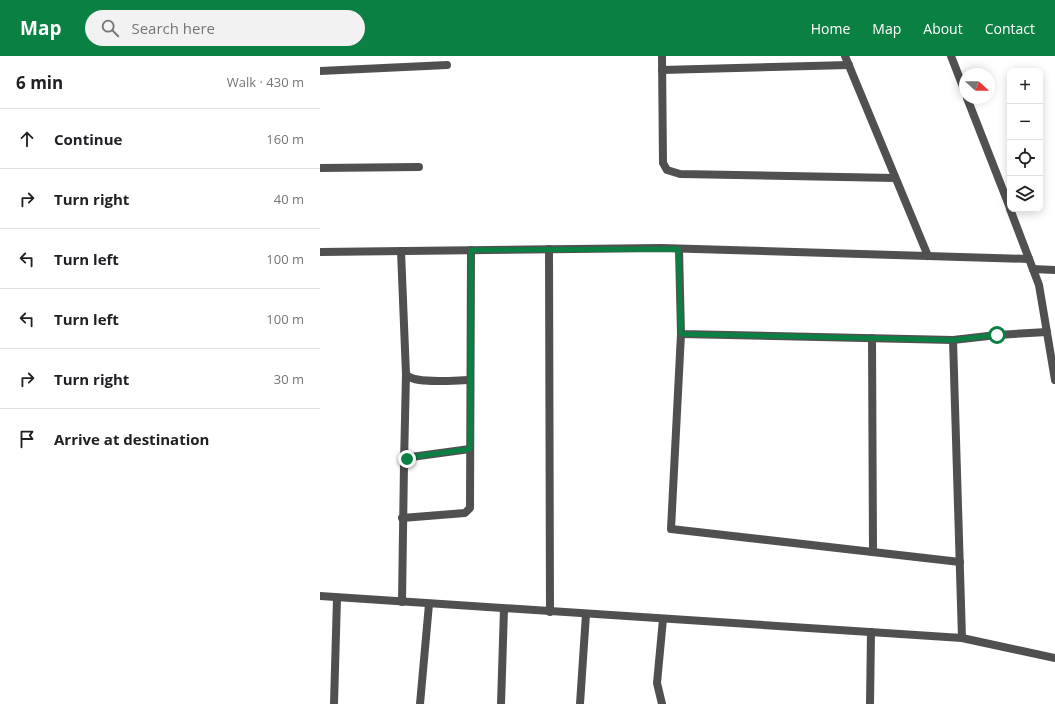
<!DOCTYPE html>
<meta charset="utf-8">
<style>
:root{--surface:#fff;--page:#f2f2f2;--text:#202124;--muted:#757577;--line:#e0e0e0;--accent:#0b8043}
body{margin:0;font-family:"Open Sans",sans-serif;background:var(--page);color:var(--text)}
.controls{position:absolute;right:12px;top:12px;display:grid;overflow:hidden;border-radius:8px;box-shadow:0 2px 10px #0003}
.controls button{width:36px;height:36px;display:grid;place-items:center;padding:0;border:0;border-bottom:1px solid var(--line);background:var(--surface);color:var(--text);font:20px sans-serif}
.compass{position:absolute;left:639px;top:12px;width:36px;height:36px;border-radius:50%;background:var(--surface);box-shadow:0 2px 10px #0003;rotate:111deg}
.stop{position:absolute;width:12px;height:12px;margin:-9px;border:3px solid #0b8043;border-radius:50%;background:#fff}
.stop.end{background:#0b8043;border-color:#fff;box-shadow:0 1px 4px #0008}
.list{margin:0;padding:0;list-style:none}
h2{display:flex;justify-content:space-between;align-items:center;height:52px;margin:0;padding:0 16px;font-size:17px}
h2 small{font-size:13px;font-weight:400;color:var(--muted)}
.list li{display:grid;grid-template-columns:26px 1fr auto;gap:12px;align-items:center;box-sizing:border-box;height:60px;padding:0 16px;border-top:1px solid var(--line)}
.list b{display:block;font-size:15px;white-space:nowrap}
.list em{font-size:13px;font-style:normal;color:var(--muted)}
.icon{flex:none;width:22px;height:22px;fill:none;stroke:currentColor;stroke-width:2;stroke-linecap:round;stroke-linejoin:round}
.map{position:relative;flex:none;width:735px;height:648px;overflow:hidden}
header{display:flex;align-items:center;gap:24px;box-sizing:border-box;height:56px;padding:0 20px;background:var(--accent);color:#fff}
header strong{font-size:19px}
nav{display:flex;gap:22px;margin-inline-start:auto;font-size:14px}
.search{width:280px;height:36px;background:var(--page);display:flex;align-items:center;gap:10px;box-sizing:border-box;padding:0 14px;border-radius:22px;color:var(--muted);font-size:15px}
main{display:flex}
aside{flex:1;background:var(--surface)}
.map>svg:first-child{display:block}
.lines{fill:none;stroke-linecap:round;stroke-linejoin:round}
.minor{stroke:#505050;stroke-width:8}
.tertiary{stroke:#505050;stroke-width:8}
.route{stroke:#0b8043;stroke-width:5}
</style>
<header>
<strong>Map</strong>
<div class="search"><svg class="icon" aria-label="search" viewBox="0 0 24 24"><circle cx="10" cy="10" r="6"/><path d="M15 15l6 6"/></svg>Search here</div>
<nav><a>Home</a><a>Map</a><a>About</a><a>Contact</a></nav>
</header>
<main>
<aside>
<h2>6 min<small>Walk · 430 m</small></h2>
<ul class="list">
<li><svg class="icon" aria-label="ahead" viewBox="0 0 24 24"><path d="M12 20V5M6 11l6-6 6 6"/></svg><div><b>Continue</b></div><em>160 m</em></li>
<li><svg class="icon" aria-label="right" viewBox="0 0 24 24"><path d="M7 20v-9h11M14 6l5 5-5 5"/></svg><div><b>Turn right</b></div><em>40 m</em></li>
<li><svg class="icon" aria-label="left" viewBox="0 0 24 24"><path d="M17 20v-9H6M10 6l-5 5 5 5"/></svg><div><b>Turn left</b></div><em>100 m</em></li>
<li><svg class="icon" aria-label="left" viewBox="0 0 24 24"><path d="M17 20v-9H6M10 6l-5 5 5 5"/></svg><div><b>Turn left</b></div><em>100 m</em></li>
<li><svg class="icon" aria-label="right" viewBox="0 0 24 24"><path d="M7 20v-9h11M14 6l5 5-5 5"/></svg><div><b>Turn right</b></div><em>30 m</em></li>
<li><svg class="icon" aria-label="arrive" viewBox="0 0 24 24"><path d="M6 21V4h12l-3 4 3 4H6"/></svg><div><b>Arrive at destination</b></div></li>
</ul>
</aside>
<div class="map">
<svg width="735" height="648" viewBox="0 0 735 648">
<rect width="100%" height="100%" fill="#fff"/>
<g class="lines">
<g class="minor">
<polyline points="342,0 343,107 347,114 360,118 575,122"/>
<polyline points="525,0 608,200"/>
<polyline points="342,14 529,9"/>
<polyline points="0,15 127,9"/>
<polyline points="0,112 99,111"/>
<polyline points="229,193 230,556"/>
<polyline points="359,193 361,278 633,284 642,582"/>
<path d="M81,195l5,123c7,11 51,6 64,6"/>
<polyline points="0,196 341,192 709,203"/>
<polyline points="713,213 735,214"/>
<polyline points="361,278 351,473 640,506"/>
<polyline points="552,282 553,496"/>
<polyline points="633,284 677,279 727,276"/>
<polyline points="84,408 86,318"/>
<polyline points="82,462 145,457 150,452 151,194"/>
<polyline points="0,540 642,582 735,602"/>
<polyline points="82,546 84,408 87,403 91,401 150,393"/>
<polyline points="14,648 17,542"/>
<polyline points="100,648 109,548"/>
<polyline points="181,648 184,553"/>
<polyline points="260,648 266,558"/>
<polyline points="342,648 337,627 343,563"/>
<polyline points="550,648 551,576"/>
</g>
<g class="tertiary">
<polyline points="631,0 645,36"/>
<polyline points="647,42 690,152"/>
<polyline points="690,153 719,229 735,324"/>
</g>
</g>
<g class="lines">
<polyline class="route" points="87,403 91,401 150,393 151,194 358,193 361,278 633,284 677,279"/>
</g>
</svg>
<div class="controls">
<button>+</button>
<button>−</button>
<button><svg class="icon" aria-label="locate" viewBox="0 0 24 24"><circle cx="12" cy="12" r="6"/><path d="M12 2v4M12 18v4M2 12h4M18 12h4"/></svg></button>
<button><svg class="icon" aria-label="layers" viewBox="0 0 24 24"><path d="M12 4l9 5-9 5-9-5zM3 14l9 5 9-5"/></svg></button>
</div>
<svg class="compass" viewBox="-18 -18 36 36"><path d="M0-13l5 13h-10z" fill="#e53935"/><path d="M0 13l5-13h-10z" fill="#757577"/></svg>
<div class="stop" style="left:677px;top:279px"></div>
<div class="stop end" style="left:87px;top:403px"></div>
</div>
</main>
